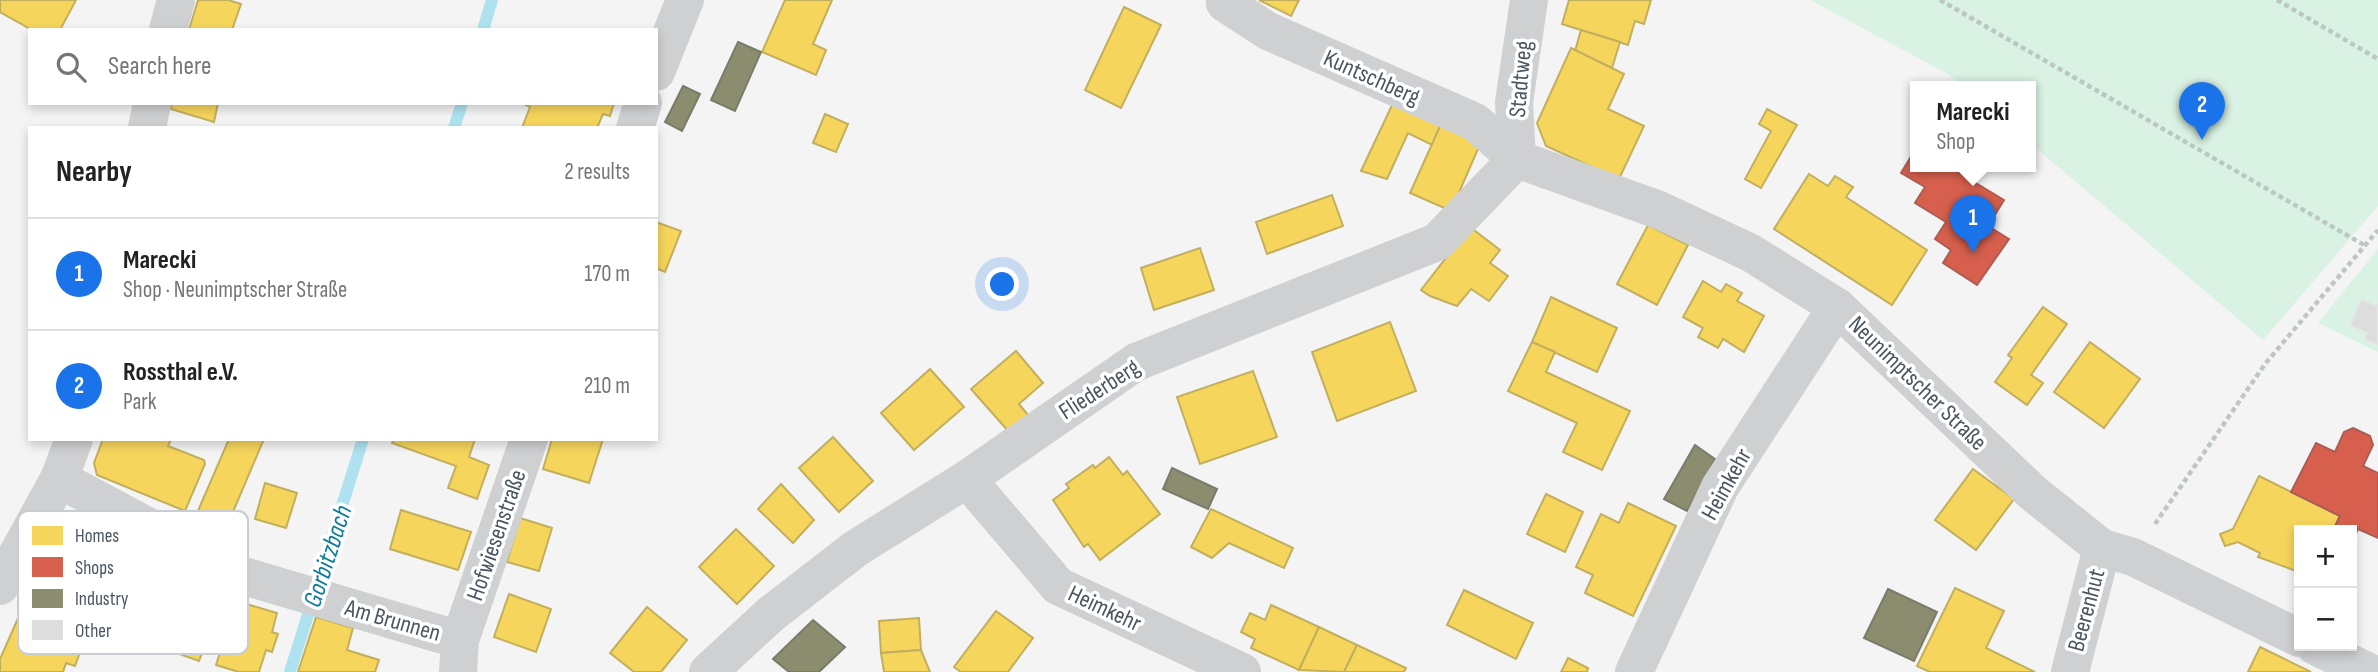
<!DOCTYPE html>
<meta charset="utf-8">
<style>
:root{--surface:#fff;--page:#f2f2f2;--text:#222;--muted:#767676;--line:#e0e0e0;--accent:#1a73e8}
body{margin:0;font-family:"Sofia Sans Condensed",sans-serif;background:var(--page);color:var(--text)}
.controls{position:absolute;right:21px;bottom:21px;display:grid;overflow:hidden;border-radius:0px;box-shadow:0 4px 10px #0003}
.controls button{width:63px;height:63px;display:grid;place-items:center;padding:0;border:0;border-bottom:2px solid var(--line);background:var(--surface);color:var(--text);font:35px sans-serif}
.you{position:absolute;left:1003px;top:285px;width:24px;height:24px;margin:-18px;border:5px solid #fff;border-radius:50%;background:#1a73e8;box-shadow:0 0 0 10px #1a73e833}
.badge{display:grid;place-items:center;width:46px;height:46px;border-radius:50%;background:var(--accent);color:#fff;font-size:23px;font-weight:700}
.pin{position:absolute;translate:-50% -58px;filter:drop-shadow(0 2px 4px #0008)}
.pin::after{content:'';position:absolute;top:37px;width:24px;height:21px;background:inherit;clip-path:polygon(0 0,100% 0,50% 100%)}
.popup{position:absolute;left:1910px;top:81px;width:126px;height:91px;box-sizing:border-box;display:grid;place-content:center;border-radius:0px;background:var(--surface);filter:drop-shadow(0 2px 5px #0005);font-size:23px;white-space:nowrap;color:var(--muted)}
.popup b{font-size:26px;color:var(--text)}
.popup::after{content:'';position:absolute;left:50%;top:100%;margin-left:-14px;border:14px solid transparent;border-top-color:var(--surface)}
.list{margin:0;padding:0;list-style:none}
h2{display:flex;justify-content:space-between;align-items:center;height:91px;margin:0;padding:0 28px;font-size:30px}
h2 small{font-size:23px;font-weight:400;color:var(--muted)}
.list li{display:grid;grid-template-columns:46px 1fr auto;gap:21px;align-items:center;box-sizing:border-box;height:112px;padding:0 28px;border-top:2px solid var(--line)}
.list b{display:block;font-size:26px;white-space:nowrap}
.list p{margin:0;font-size:23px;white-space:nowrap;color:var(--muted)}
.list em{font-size:23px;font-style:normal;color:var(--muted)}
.icon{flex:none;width:38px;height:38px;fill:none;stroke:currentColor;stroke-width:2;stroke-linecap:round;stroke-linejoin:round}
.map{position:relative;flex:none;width:2378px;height:672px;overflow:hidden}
.search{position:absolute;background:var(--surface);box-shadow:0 4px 10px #0003;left:28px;top:28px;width:630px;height:77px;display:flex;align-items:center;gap:18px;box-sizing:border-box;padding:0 24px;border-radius:0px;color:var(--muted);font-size:26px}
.panel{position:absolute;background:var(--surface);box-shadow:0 4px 10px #0003;left:28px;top:126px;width:630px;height:315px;border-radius:0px}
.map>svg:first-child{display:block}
.green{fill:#d9f2e3}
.homes{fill:#f6d55c;stroke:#c2af5e;stroke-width:2}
.shops{fill:#d6604d;stroke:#ac5d53;stroke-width:2}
.industry{fill:#8c8c6e;stroke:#787c6a;stroke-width:2}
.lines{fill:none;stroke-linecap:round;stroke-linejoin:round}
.stream{stroke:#aee2f0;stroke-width:12}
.building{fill:#ddddde;stroke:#e5e6e7;stroke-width:2}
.path{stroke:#bcc7c4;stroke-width:4.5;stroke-dasharray:5 3.5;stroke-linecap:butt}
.minor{stroke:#ced0d2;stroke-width:38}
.labels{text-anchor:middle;stroke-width:7;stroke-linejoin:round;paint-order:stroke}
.street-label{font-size:24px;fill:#4a5661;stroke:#fff}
.water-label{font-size:26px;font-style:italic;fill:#0c7c9b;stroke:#fff}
.key{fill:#fff;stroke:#c9ccd0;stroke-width:2}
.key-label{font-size:19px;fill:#4a5661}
</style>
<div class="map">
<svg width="2378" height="672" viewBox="0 0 2378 672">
<rect width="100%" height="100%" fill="#f4f4f4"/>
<g class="green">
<polygon points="1810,0 2378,0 2378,206 2263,340 2031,144 2031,87 1963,87 1948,74"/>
<polygon points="2378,249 2378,352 2318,323"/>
</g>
<g class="homes">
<polygon points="0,0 76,0 60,30 32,30 0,12"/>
<polygon points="198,0 228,0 241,4 232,30 189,30"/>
<polygon points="785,0 832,0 813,44 826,50 816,75 762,52"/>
<polygon points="1259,0 1299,0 1291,16"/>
<polygon points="1569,0 1651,0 1644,24 1635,21 1628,45 1562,24"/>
<polygon points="1124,7 1161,25 1121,108 1085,90"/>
<polygon points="1581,30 1620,42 1612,68 1575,51"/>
<polygon points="1571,48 1624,74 1608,109 1644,126 1619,179 1546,146 1537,123"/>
<polygon points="172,103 218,103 214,122 171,109"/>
<polygon points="522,103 614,103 610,116 603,114 597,128 522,128 530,107"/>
<polygon points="1393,103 1441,124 1432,145 1408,133 1387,179 1361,171"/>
<polygon points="1767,109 1797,125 1761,188 1745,179 1771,131 1759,124"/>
<polygon points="825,114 848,124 836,152 813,143"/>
<polygon points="1441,124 1481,142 1451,211 1410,193"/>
<polygon points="1809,174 1828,186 1835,176 1853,187 1846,197 1927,250 1892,305 1774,229"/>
<polygon points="1332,195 1343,226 1267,254 1256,222"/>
<polygon points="656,222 681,231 665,272 656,268"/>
<polygon points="1648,225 1688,245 1657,305 1617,284"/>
<polygon points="1470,227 1500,250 1490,263 1508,276 1489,301 1471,289 1457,306 1430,296 1421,290"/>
<polygon points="1200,248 1214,290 1154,310 1141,268"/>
<polygon points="1703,281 1721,292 1726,284 1742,293 1737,301 1764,316 1744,352 1723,339 1718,348 1698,337 1703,328 1683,317"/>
<polygon points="1551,297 1617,328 1597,372 1532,342"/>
<polygon points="2043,307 2067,324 2031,375 2043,383 2027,405 1995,382 2012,358 2008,355"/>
<polygon points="1390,322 1416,391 1337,421 1312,352"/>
<polygon points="1532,342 1555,352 1546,372 1630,411 1602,470 1563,452 1577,423 1508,391"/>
<polygon points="2090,342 2140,379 2104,428 2054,392"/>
<polygon points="1016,351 1043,383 1019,404 1028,415 1009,432 971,389"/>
<polygon points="930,369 964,407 914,450 881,413"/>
<polygon points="1253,371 1277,437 1200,464 1177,397"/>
<polygon points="833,437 873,481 839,512 799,468"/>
<polygon points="103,439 171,439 168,446 204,460 205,464 185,511 97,475 94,463"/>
<polygon points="229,439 264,439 224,533 194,520"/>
<polygon points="394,439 475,439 469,457 489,465 477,499 448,488 456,466 392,443"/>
<polygon points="552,439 603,439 589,483 543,469"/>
<polygon points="1109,457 1123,475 1127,471 1160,514 1100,560 1088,544 1084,547 1053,500 1069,488 1066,484 1093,465 1095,468"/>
<polygon points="1973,469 2014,499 1976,550 1935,520"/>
<polygon points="2259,476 2340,516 2333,530 2299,530 2299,572 2258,557 2260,553 2238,542 2225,546 2220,534 2233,529"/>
<polygon points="265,483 297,493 286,528 255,519"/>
<polygon points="781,484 814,520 793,543 758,509"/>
<polygon points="1546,494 1583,512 1565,552 1527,534"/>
<polygon points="1628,503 1676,526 1633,616 1585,593 1593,575 1576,567 1601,514 1619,523"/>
<polygon points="1211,509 1293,548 1284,568 1229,543 1212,558 1191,547"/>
<polygon points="401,510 471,532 458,570 390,549"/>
<polygon points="62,514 116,537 89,597 52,581 67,548 50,541"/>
<polygon points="520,518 552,528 539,571 507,562"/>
<polygon points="736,529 774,566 737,604 699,567"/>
<polygon points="165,581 201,591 191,623 211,630 199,661 145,642"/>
<polygon points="1955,588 2004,611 1986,648 2035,672 1930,672 1917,666"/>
<polygon points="1464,590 1533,623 1516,659 1447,625"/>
<polygon points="509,594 551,609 536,652 494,637"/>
<polygon points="27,598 86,620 78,639 84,641 75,666 66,663 63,672 0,672 0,659"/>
<polygon points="236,601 277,613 272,632 278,634 272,652 266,650 259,672 239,672 216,665"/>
<polygon points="1271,605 1319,627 1299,670 1251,648 1255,639 1241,632 1250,613 1265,620"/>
<polygon points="647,607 687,640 661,672 634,672 610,653"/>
<polygon points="996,611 1033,638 1008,672 961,672 954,667"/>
<polygon points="316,617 353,628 347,650 379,660 375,672 298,672"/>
<polygon points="919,618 921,650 881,653 879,621"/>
<polygon points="1319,627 1357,645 1344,672 1299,670"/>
<polygon points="1357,645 1406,668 1404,672 1344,672"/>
<polygon points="2260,647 2311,672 2248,672"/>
<polygon points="921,650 930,672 884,672 881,653"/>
<polygon points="1568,658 1588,668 1587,672 1561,672"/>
</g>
<g class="shops">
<polygon points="1915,150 1915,167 1949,167 2004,200 1988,226 2009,239 1977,285 1943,263 1951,250 1935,239 1946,222 1915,203 1925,187 1901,173"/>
<polygon points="2353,428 2370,436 2373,445 2363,466 2378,473 2378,538 2358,529 2352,542 2352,530 2333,530 2340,516 2291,492 2316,443 2335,452 2344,432"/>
</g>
<g class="industry">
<polygon points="738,42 761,52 735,111 711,100"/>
<polygon points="683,86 700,94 682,131 665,122"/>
<polygon points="1695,445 1715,459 1687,511 1664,499"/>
<polygon points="1172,468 1217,489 1208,509 1163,489"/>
<polygon points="1888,589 1937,612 1914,661 1864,638"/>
<polygon points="813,620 845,647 819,672 789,672 773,659"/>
</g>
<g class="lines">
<g class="stream">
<polyline points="483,30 492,0"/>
<polyline points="454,128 462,103"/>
<polyline points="290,672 363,439"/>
</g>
</g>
<polygon class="building" points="2361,299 2378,306 2378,345 2364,339 2367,333 2350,326"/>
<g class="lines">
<g class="path">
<polyline points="1940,0 2364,245"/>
<polyline points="2277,0 2378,59"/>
<polyline points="2155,524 2265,364 2378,230"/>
</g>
<g class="minor">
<polyline points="1226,0 1225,3 1268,31 1475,122 1517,159 1659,210 1751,253 1837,307 2033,493 2102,548 2133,557 2299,638"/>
<polyline points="168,30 176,0"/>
<polyline points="656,72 685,0"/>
<polyline points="147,128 152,103"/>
<polyline points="635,128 643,103"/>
<polyline points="1517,159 1514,102 1529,0"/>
<polyline points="59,479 237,574 460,640"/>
<polyline points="967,479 1058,586 1242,672"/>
<polyline points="0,586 59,479 74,439"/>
<polyline points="2315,646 2369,672"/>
<polyline points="458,672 460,640 529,439"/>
<polyline points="708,672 771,614 855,549 967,479 1136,362 1437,242 1517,159"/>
<polyline points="1634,672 1720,487 1837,307"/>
<polyline points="2070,672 2102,548"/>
</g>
</g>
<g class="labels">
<g class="street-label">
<text transform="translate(1372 77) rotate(24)" y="8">Kuntschberg</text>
<text transform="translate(1520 79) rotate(-85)" y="8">Stadtweg</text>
<text transform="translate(1918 383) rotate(44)" y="8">Neunimptscher Straße</text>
<text transform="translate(1099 389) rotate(-33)" y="8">Fliederberg</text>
<text transform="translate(1726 484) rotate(-61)" y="8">Heimkehr</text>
<text transform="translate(496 535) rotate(-71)" y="8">Hofwiesenstraße</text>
<text transform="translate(1105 608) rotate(25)" y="8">Heimkehr</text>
<text transform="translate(2086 610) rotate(-75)" y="8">Beerenhut</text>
<text transform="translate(393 620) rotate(16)" y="8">Am Brunnen</text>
</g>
<g class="water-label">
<text transform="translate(327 556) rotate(-72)" y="9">Gorbitzbach</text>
</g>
</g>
<rect x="18" y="511" width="230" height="143" rx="10" class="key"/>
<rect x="32" y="526" width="31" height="19" fill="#f6d55c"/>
<rect x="32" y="557" width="31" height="20" fill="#d6604d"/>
<rect x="32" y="589" width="31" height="19" fill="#8c8c6e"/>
<rect x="32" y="620" width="31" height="20" fill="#ddddde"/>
<g class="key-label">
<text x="75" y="542">Homes</text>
<text x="75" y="574">Shops</text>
<text x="75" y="605">Industry</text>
<text x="75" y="637">Other</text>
</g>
</svg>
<div class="controls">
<button>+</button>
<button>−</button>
</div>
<div class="you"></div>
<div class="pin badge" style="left:1973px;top:253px">1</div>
<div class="popup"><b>Marecki</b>Shop</div>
<div class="pin badge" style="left:2202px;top:140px">2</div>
<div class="search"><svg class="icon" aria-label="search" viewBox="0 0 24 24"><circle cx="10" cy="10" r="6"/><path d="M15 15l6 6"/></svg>Search here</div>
<section class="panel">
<h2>Nearby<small>2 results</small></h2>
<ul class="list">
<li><span class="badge">1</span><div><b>Marecki</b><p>Shop · Neunimptscher Straße</p></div><em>170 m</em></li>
<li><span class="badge">2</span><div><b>Rossthal e.V.</b><p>Park</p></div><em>210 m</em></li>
</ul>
</section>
</div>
